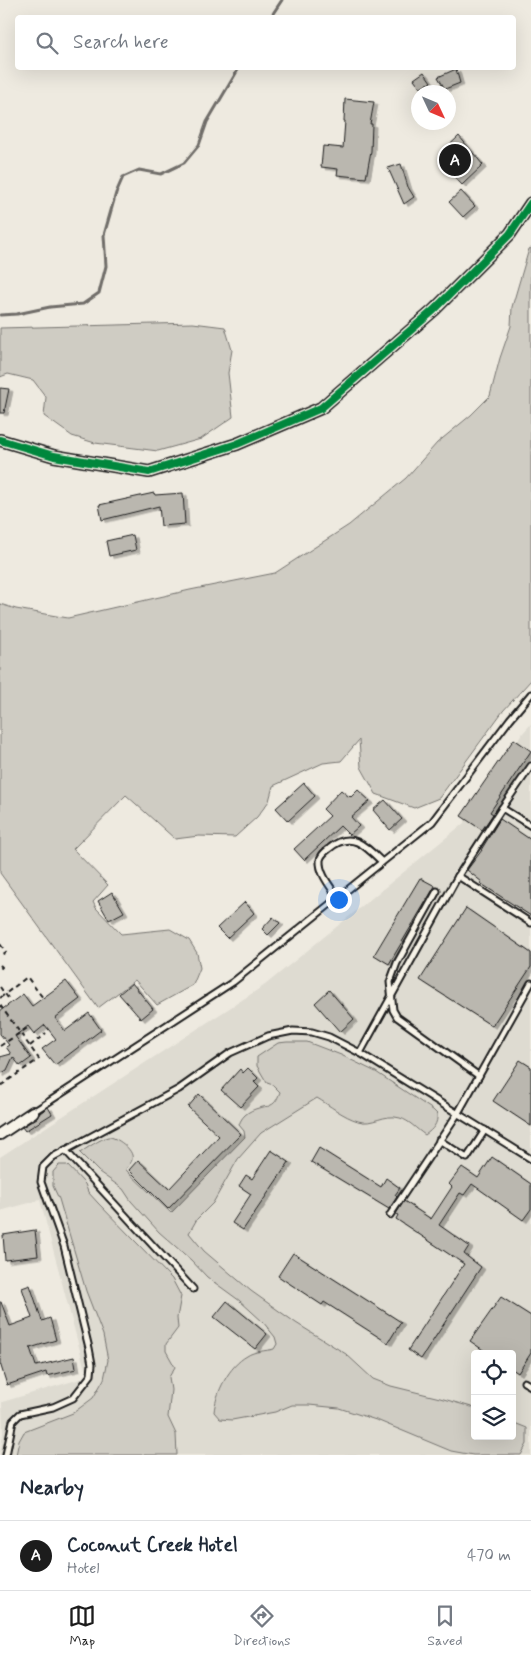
<!DOCTYPE html>
<style>
:root{--surface:#fff;--page:#f6f6f7;--text:#1f2937;--muted:#747a83;--line:#e0e1e3;--accent:#1c1c1c}
body{margin:0;font-family:Mynerve,sans-serif;background:var(--page);color:var(--text)}
.controls{position:absolute;right:15px;bottom:15px;display:grid;overflow:hidden;border-radius:5px;box-shadow:0 5px 20px #0002}
.controls button{width:45px;height:45px;display:grid;place-items:center;padding:0;border:0;border-bottom:1px solid var(--line);background:var(--surface);color:var(--text);font:25px sans-serif}
.compass{position:absolute;left:411px;top:85px;width:45px;height:45px;border-radius:50%;background:var(--surface);box-shadow:0 5px 20px #0002;rotate:134deg}
.you{position:absolute;left:338px;top:899px;width:18px;height:18px;margin:-12px;border:4px solid #fff;border-radius:50%;background:#1a73e8;box-shadow:0 0 0 8px #1a73e833}
.badge{display:grid;place-items:center;width:32px;height:32px;border-radius:50%;background:var(--accent);color:#fff;font-size:16px;font-weight:700}
.pin{position:absolute;translate:-50% -50%;border:2px solid #fff;box-shadow:0 1px 5px #0006}
.list{margin:0;padding:0;list-style:none}
h2{display:flex;justify-content:space-between;align-items:center;height:65px;margin:0;padding:0 20px;font-size:21px}
h2 small{font-size:16px;font-weight:400;color:var(--muted)}
.list li{display:grid;grid-template-columns:32px 1fr auto;gap:15px;align-items:center;box-sizing:border-box;height:70px;padding:0 20px;border-top:1px solid var(--line)}
.list b{display:block;font-size:19px;white-space:nowrap}
.list p{margin:0;font-size:16px;white-space:nowrap;color:var(--muted)}
.list em{font-size:16px;font-style:normal;color:var(--muted)}
.icon{flex:none;width:28px;height:28px;fill:none;stroke:currentColor;stroke-width:2;stroke-linecap:round;stroke-linejoin:round}
.map{position:relative;flex:none;width:531px;height:1455px;overflow:hidden}
.search{position:absolute;background:var(--surface);box-shadow:0 5px 20px #0002;left:15px;right:15px;top:15px;height:55px;display:flex;align-items:center;gap:12px;box-sizing:border-box;padding:0 18px;border-radius:5px;color:var(--muted);font-size:19px}
.sheet{height:135px;background:var(--surface)}
nav{display:flex;justify-content:space-around;align-items:center;box-sizing:border-box;height:70px;border-top:1px solid var(--line);background:var(--surface);font-size:14px;color:var(--muted)}
nav a{display:grid;justify-items:center;gap:2px}
nav .on{color:var(--accent)}
.map>svg:first-child{display:block}
.built{fill:#dedbd1;fill-rule:evenodd}
.green{fill:#cfccc3;stroke:#767470}
.lines{fill:none;stroke-linecap:round;stroke-linejoin:round}
.stream{stroke:#6f6d69;stroke-width:3}
.building{fill:#bab7af;stroke:#1c1c1c;filter:url(#shadow)}
.service-casing{stroke:#1c1c1c;stroke-width:9}
.minor-casing{stroke:#1c1c1c;stroke-width:14}
.path{stroke:#1c1c1c;stroke-width:2;stroke-dasharray:5 4;stroke-linecap:butt}
.service{stroke:#f7f3e8;stroke-width:5}
.minor{stroke:#f7f3e8;stroke-width:10}
.cycleway-casing{stroke:#f7f3e8;stroke-width:11}
.cycleway{stroke:#00873e;stroke-width:8}
</style>
<div class="map">
<svg width="531" height="1455" viewBox="0 0 531 1455">
<defs>
<filter id="shadow"><feDropShadow dx="4" dy="2.5" stdDeviation="0" flood-color="#0004"/></filter>
</defs>
<rect width="100%" height="100%" fill="#eeeae0"/>
<filter id="ink" filterUnits="userSpaceOnUse"><feTurbulence type="fractalNoise" baseFrequency=".02" numOctaves="2"/><feDisplacementMap in="SourceGraphic" scale="10" xChannelSelector="R" yChannelSelector="G"/><feConvolveMatrix kernelMatrix="1 2 1 2 8 2 1 2 1" color-interpolation-filters="sRGB"/></filter>
<g filter="url(#ink)">
<path class="built" d="M531,724v731h-531l3,-21 -1,-32 85,-25 -47,-177 -40,11v-54l265,-172 199,-162 58,-89zM475,1354h37v82h-37z"/>
<g class="green">
<polygon points="531,248 531,680 503,711 439,798 414,808 376,794 361,767 359,740 341,761 323,763 273,786 269,801 257,817 235,837 199,836 175,839 126,795 73,849 108,885 93,902 96,908 121,934 170,929 189,940 197,953 200,968 193,985 157,1005 135,980 98,1008 0,873 0,604 16,609 68,618 190,590 275,573 349,525 406,478 437,443 471,415 490,396 500,358 511,326 512,307 529,249"/>
<polygon points="193,323 225,327 232,350 228,373 233,417 201,439 158,451 95,443 72,436 44,416 46,397 33,380 8,374 0,377 0,328"/>
<path d="M287,1042h20l34,13 35,17 57,38 4,4c1,10 -4,15 -12,21 -9,-6 -15,-14 -25,-17 -16,-5 -28,8 -42,3 -14,-4 -29,-16 -41,-23l-56,35 -23,26 -25,44 -16,16 -8,14 15,18 47,40 45,32 50,31 27,25 18,7 49,12 35,10v28h37v-14l15,6v16l-6,11h-48l-22,-4 -72,-30 -40,-13 -30,-3h-17l-17,7 -43,8 -12,-1 -6,-7c2,-20 15,-46 33,-56 7,-5 19,-5 27,-7l3,-5 -2,-7 -12,-15 -23,-21 -33,-24 -16,-17 -32,-28 -28,-31 -8,-12 -24,-17 -19,-19c5,-4 22,-15 28,-16 7,-1 27,13 24,22 0,3 -4,7 -6,10l1,2 44,42 74,-76 -1,-6 -5,-6c3,-11 13,-16 24,-18 3,-1 6,0 8,-2 5,-2 7,-8 9,-13l-7,-7 -6,-2 -10,-17v-9l21,-14z"/>
<polygon points="59,1165 67,1165 85,1184 88,1192 98,1203 172,1279 181,1296 177,1318 178,1328 166,1344 166,1351 175,1367 169,1377 171,1390 168,1417 176,1434 177,1455 16,1455 19,1441 24,1432 73,1413 93,1398 104,1379 108,1360 103,1335 86,1291 59,1199 53,1186 53,1172"/>
</g>
<g class="lines">
<g class="stream">
<polyline points="270,18 282,0"/>
<polyline points="0,315 17,314 50,307 83,304 99,293 106,266 104,235 116,193 123,177 139,170 161,174 184,163 199,145 207,122 239,68"/>
</g>
</g>
<g class="building">
<polygon points="456,69 460,83 445,89 438,77"/>
<polygon points="424,72 431,82 421,88 414,79"/>
<polygon points="345,99 374,102 370,124 372,124 371,151 366,178 337,175 338,169 321,167 323,146 343,148 345,121 344,121"/>
<polygon points="459,136 483,165 462,185 449,171 454,166 442,152"/>
<polygon points="401,164 408,187 414,197 404,204 388,168"/>
<polygon points="461,191 475,206 463,217 449,202"/>
<polygon points="0,388 9,389 4,413 0,413"/>
<polygon points="154,493 155,495 183,493 185,524 161,526 159,506 102,520 99,505"/>
<polygon points="133,535 136,550 109,556 106,541"/>
<polygon points="514,739 531,751 490,812 493,814 482,830 461,816"/>
<polygon points="304,783 315,796 288,821 276,808"/>
<polygon points="341,790 349,797 350,796 351,797 358,790 370,801 351,817 359,826 349,835 340,826 304,860 294,849 330,816 323,809"/>
<polygon points="385,800 402,819 390,830 373,810"/>
<polygon points="500,819 531,840 531,916 480,883 482,882 467,870 482,850 481,850"/>
<polygon points="420,878 435,886 389,964 374,955"/>
<polygon points="112,892 124,912 109,920 98,901"/>
<polygon points="245,902 254,913 227,938 217,928"/>
<polygon points="466,908 531,953 531,967 492,1026 420,980"/>
<polygon points="273,917 280,923 268,935 262,929"/>
<polygon points="66,981 80,999 55,1018 65,1031 89,1013 101,1030 55,1065 42,1049 56,1039 45,1025 34,1034 28,1026 15,1036 31,1058 20,1066 13,1057 7,1070 0,1074 0,1057 11,1054 6,1047 9,1045 0,1034 0,1011 23,994 32,1006"/>
<polygon points="132,983 153,1009 141,1019 119,994"/>
<polygon points="329,990 354,1019 340,1032 315,1003"/>
<polygon points="520,1060 531,1067 531,1126 493,1101"/>
<polygon points="248,1068 258,1078 254,1082 259,1087 240,1107 221,1090 240,1069 243,1073"/>
<polygon points="199,1094 241,1134 168,1209 129,1170 138,1160 169,1189 219,1136 188,1107"/>
<polygon points="48,1107 52,1114 25,1131 22,1127 37,1118 40,1113"/>
<polygon points="319,1148 381,1187 386,1178 400,1188 395,1195 397,1197 389,1209 311,1162"/>
<polygon points="271,1150 289,1162 243,1230 232,1223 251,1194 239,1186 246,1175 252,1179"/>
<polygon points="492,1157 531,1184 531,1209 523,1220 472,1184 464,1195 460,1193 439,1225 469,1246 464,1254 481,1267 421,1359 408,1350 464,1264 396,1219 398,1215 396,1214 404,1201 431,1219 452,1187 449,1184 462,1167 478,1178"/>
<polygon points="35,1230 38,1256 5,1260 3,1235"/>
<polygon points="293,1253 401,1322 388,1343 324,1302 322,1305 278,1276"/>
<polygon points="30,1285 42,1321 50,1318 56,1340 30,1348 36,1366 74,1357 76,1369 47,1376 46,1372 7,1385 0,1363 0,1302 1,1302 10,1326 32,1318 22,1288"/>
<polygon points="501,1297 531,1316 531,1353 518,1373 512,1369 512,1354 489,1354 470,1341"/>
<polygon points="227,1301 267,1334 255,1349 214,1317"/>
</g>
<g class="lines">
<g class="service-casing">
<g id="service">
<polyline points="502,808 531,766"/>
<polyline points="531,826 502,808 458,876 531,923"/>
<polyline points="437,891 397,963 390,982 393,1010 397,1017 404,1022 479,1076"/>
<path d="M338,898c-7,-11 -19,-24 -18,-38 1,-6 6,-9 10,-12 21,-18 36,-2 52,14"/>
<polyline points="360,1053 458,876"/>
<polyline points="33,1112 233,982 432,822 510,719 531,694"/>
<polyline points="439,1140 467,1158 485,1130"/>
<polyline points="65,1150 193,1289"/>
<polyline points="390,1215 458,1113 531,983"/>
<polyline points="524,1382 531,1386"/>
<polyline points="6,1455 13,1421 20,1414 53,1407 73,1398 91,1375 92,1364 89,1348 64,1246 41,1182 43,1167 53,1157 179,1089 230,1053 268,1036 293,1031 312,1032 329,1037 360,1053 531,1159"/>
</g>
</g>
<g class="minor-casing">
<g id="minor">
<polyline points="0,440 54,456 149,472 237,444 321,408 434,310 510,234 531,203"/>
<polyline points="0,1134 33,1112"/>
</g>
</g>
<g class="path">
<polyline points="0,944 6,952 0,956"/>
<polyline points="0,965 2,967 0,969"/>
<polyline points="0,987 8,998"/>
<polyline points="0,998 27,977 43,998"/>
<polyline points="0,1005 39,1059 0,1086"/>
<polyline points="0,1046 29,1027"/>
<polyline points="30,1046 46,1033"/>
</g>
<use href="#service" class="service"/>
<use href="#minor" class="minor"/>
<g class="cycleway-casing">
<polyline id="cycleway" points="0,440 54,456 149,472 237,444 321,408 434,310 510,234 531,203"/>
</g>
<use href="#cycleway" class="cycleway"/>
</g>
</g>
</svg>
<div class="controls">
<button><svg class="icon" aria-label="locate" viewBox="0 0 24 24"><circle cx="12" cy="12" r="6"/><path d="M12 2v4M12 18v4M2 12h4M18 12h4"/></svg></button>
<button><svg class="icon" aria-label="layers" viewBox="0 0 24 24"><path d="M12 4l9 5-9 5-9-5zM3 14l9 5 9-5"/></svg></button>
</div>
<svg class="compass" viewBox="-18 -18 36 36"><path d="M0-13l5 13h-10z" fill="#e53935"/><path d="M0 13l5-13h-10z" fill="#747a83"/></svg>
<div class="you"></div>
<div class="pin badge" style="left:455px;top:160px">A</div>
<div class="search"><svg class="icon" aria-label="search" viewBox="0 0 24 24"><circle cx="10" cy="10" r="6"/><path d="M15 15l6 6"/></svg>Search here</div>
</div>
<section class="sheet">
<h2>Nearby<small></small></h2>
<ul class="list">
<li><span class="badge">A</span><div><b>Coconut Creek Hotel</b><p>Hotel</p></div><em>470 m</em></li>
</ul>
</section>
<nav>
<a class="on"><svg class="icon" aria-label="map" viewBox="0 0 24 24"><path d="M3 6l6-2 6 2 6-2v14l-6 2-6-2-6 2zM9 4v14M15 6v14"/></svg>Map</a>
<a><svg class="icon" aria-label="directions" viewBox="0 0 24 24"><path d="M12 3l9 9-9 9-9-9zM9 14v-3h6M13 9l2 2-2 2"/></svg>Directions</a>
<a><svg class="icon" aria-label="saved" viewBox="0 0 24 24"><path d="M7 4h10v16l-5-4-5 4z"/></svg>Saved</a>
</nav>
